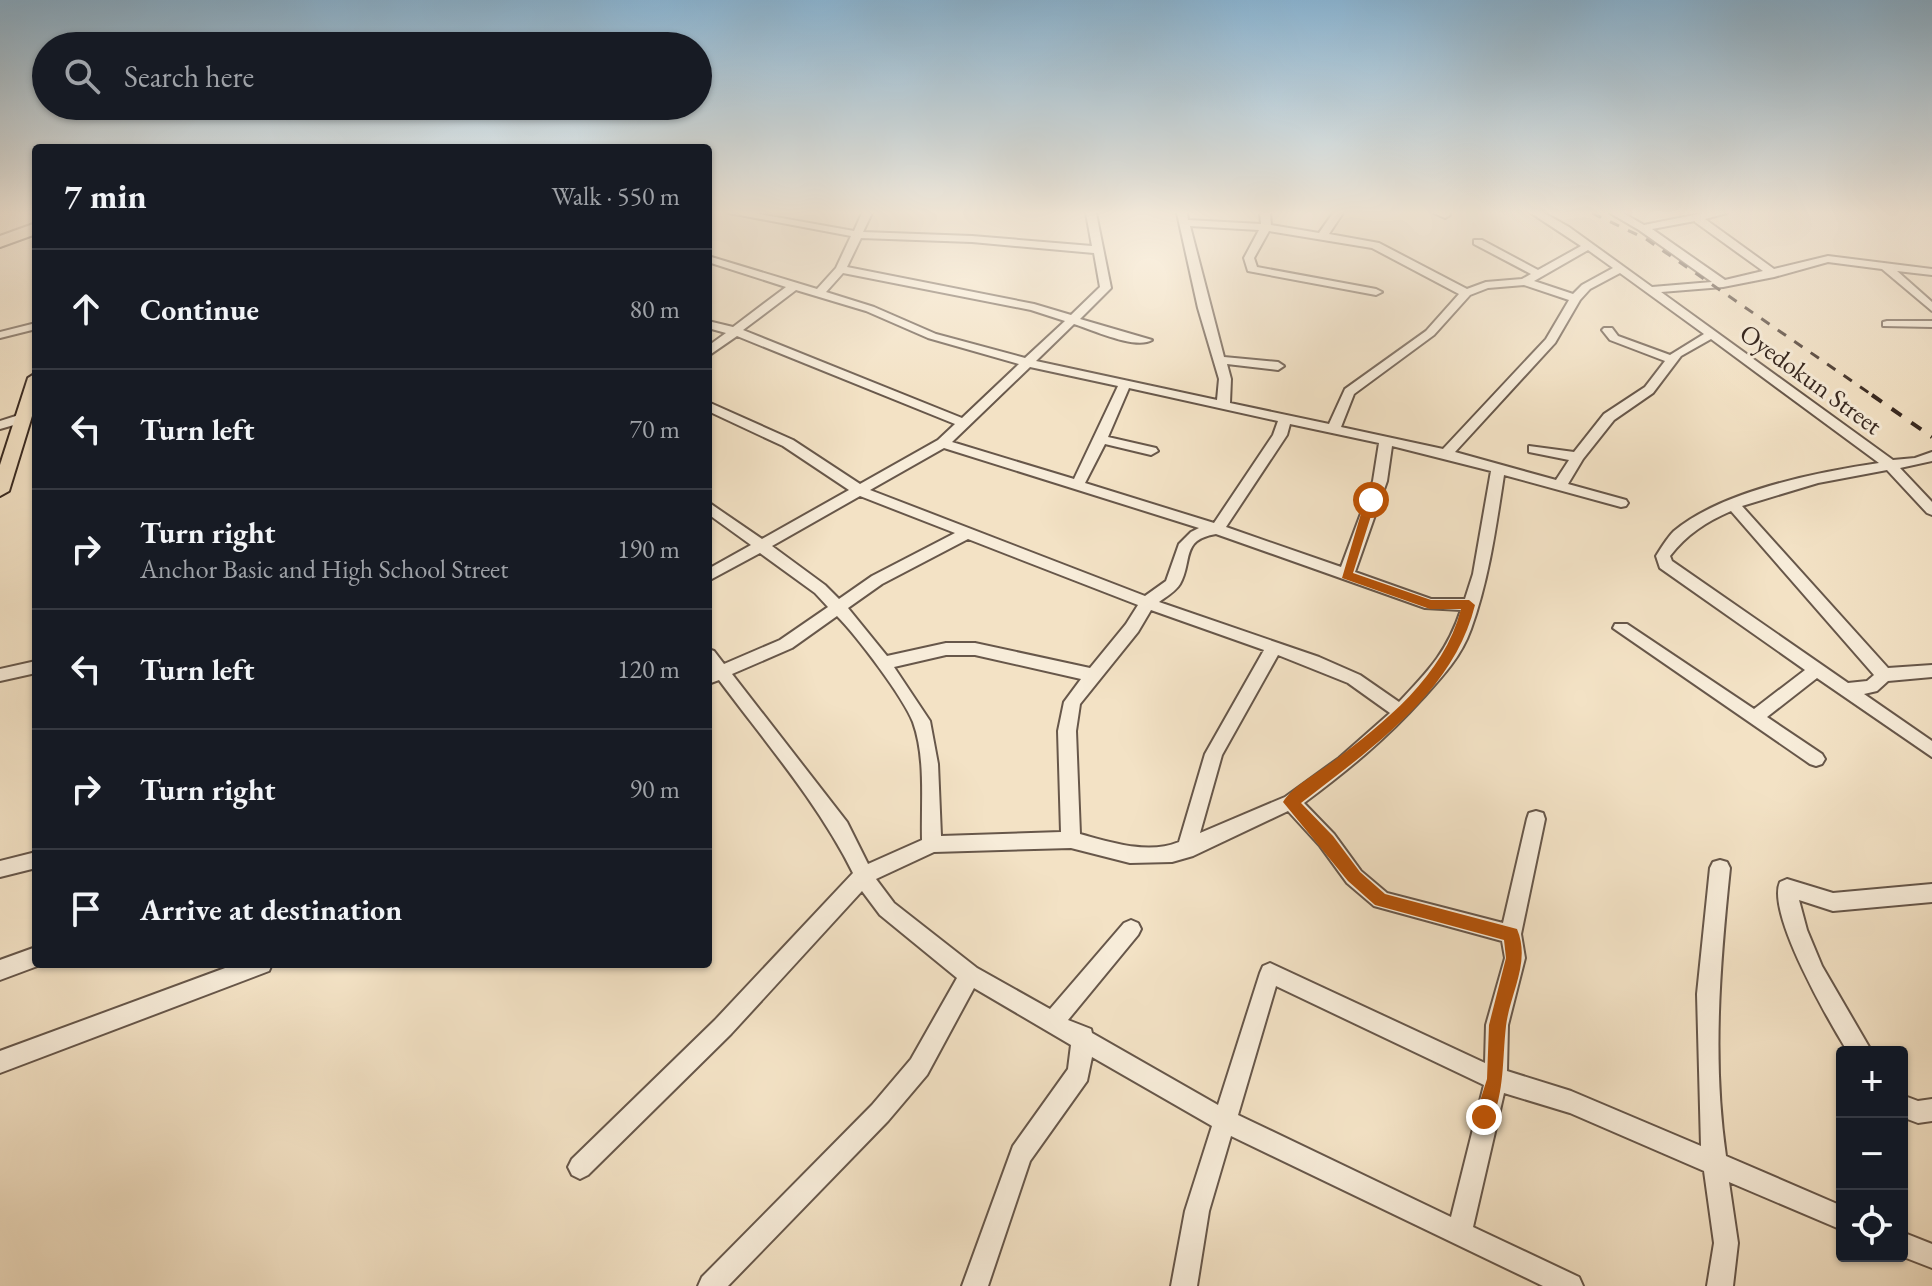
<!DOCTYPE html>
<meta charset="utf-8">
<style>
:root{--surface:#171b24;--page:#20242c;--text:#f1f3f6;--muted:#9ea1a6;--line:#363941}
body{margin:0;font-family:"EB Garamond",serif;background:var(--page);color:var(--text)}
.controls{position:absolute;right:24px;bottom:24px;display:grid;overflow:hidden;border-radius:8px;box-shadow:0 2px 6px #0004}
.controls button{width:72px;height:72px;display:grid;place-items:center;padding:0;border:0;border-bottom:2px solid var(--line);background:var(--surface);color:var(--text);font:40px sans-serif}
.stop{position:absolute;width:24px;height:24px;margin:-18px;border:6px solid #b45309;border-radius:50%;background:#fff}
.stop.end{background:#b45309;border-color:#fff;box-shadow:0 2px 8px #0008}
.list{margin:0;padding:0;list-style:none}
h2{display:flex;justify-content:space-between;align-items:center;height:104px;margin:0;padding:0 32px;font-size:34px}
h2 small{font-size:26px;font-weight:400;color:var(--muted)}
.list li{display:grid;grid-template-columns:52px 1fr auto;gap:24px;align-items:center;box-sizing:border-box;height:120px;padding:0 32px;border-top:2px solid var(--line)}
.list b{display:block;font-size:30px;white-space:nowrap}
.list p{margin:0;font-size:26px;white-space:nowrap;color:var(--muted)}
.list em{font-size:26px;font-style:normal;color:var(--muted)}
.icon{flex:none;width:44px;height:44px;fill:none;stroke:currentColor;stroke-width:2;stroke-linecap:round;stroke-linejoin:round}
.map{position:relative;flex:none;width:1932px;height:1286px;overflow:hidden}
.search{position:absolute;background:var(--surface);box-shadow:0 2px 6px #0004;left:32px;top:32px;width:680px;height:88px;display:flex;align-items:center;gap:20px;box-sizing:border-box;padding:0 28px;border-radius:44px;color:var(--muted);font-size:30px}
.panel{position:absolute;background:var(--surface);box-shadow:0 2px 6px #0004;left:32px;top:144px;width:680px;height:824px;border-radius:8px}
.map>svg:first-child{display:block}
.lines{fill:none;stroke-linecap:round;stroke-linejoin:round}
.minor-casing{stroke:#67574a;stroke-width:4}
.major-casing{stroke:#382921;stroke-width:4}
.minor{fill:#f7ecd9;fill-rule:evenodd}
.major{fill:#f3e2c5;fill-rule:evenodd}
.rail-far1{stroke:#382921;stroke-width:3;stroke-dasharray:10 10;stroke-linecap:butt}
.rail{stroke:#382921;stroke-width:4;stroke-dasharray:12 12;stroke-linecap:butt}
.route{fill:#b45309}
.labels{text-anchor:middle;stroke-width:6;stroke-linejoin:round;paint-order:stroke}
.far-street-label{font-size:26px;fill:#382921;stroke:#f7ecd9}
</style>
<div class="map">
<svg width="1932" height="1286" viewBox="0 0 1932 1286">
<rect width="100%" height="100%" fill="#f3e2c5"/>
<filter id="stains"><feTurbulence type="fractalNoise" baseFrequency=".0025" numOctaves="4"/><feColorMatrix values="0 0 0 0 .2 0 0 0 0 .09 0 0 0 0 .02 0 0 0 .5 -.17"/></filter>
<radialGradient id="worn" r=".72"><stop offset=".6" stop-color="#630" stop-opacity="0"/><stop offset="1" stop-color="#630" stop-opacity=".3"/></radialGradient>
<g class="lines">
<g class="minor-casing">
<g id="minor">
<path d="M729,213h25l100,18 8,-18h10l-9,19 109,4 120,10 -6,-33h10l15,75 -31,31 72,21c-16,10 -59,-10 -78,-16l-38,37 181,39 2,-21 -21,-71 -21,-95h10l1,7 73,4 -1,-11h10l1,12 48,8 14,-20h10l-14,21 50,9 88,46 19,-7 36,-3 9,-5 -57,-30v-4h8l56,30 43,-24 -50,-33h13l25,14 83,60 60,-5 -73,-52 -29,-17h13l21,12 60,-12h23l-22,6 69,50 54,-13 104,13v6l-35,-4 35,31v9l-50,-42 -54,-7 -54,15 -51,10 -62,5 232,168 22,-2 17,-6v9l-32,7 32,34v13l-5,-2 -40,-43 -69,13 -76,23 146,162 44,-3v12l-44,4 -11,10 -13,3 68,47v16l-115,-79 -50,39 55,37 3,5 -3,5 -6,2 -6,-2 -197,-136 2,-4h12l127,85 51,-39 -145,-102 -4,-12c5,-8 11,-18 18,-25 48,-40 144,-59 205,-68l-168,-124 -30,17 -28,37 -39,27 -31,39 -15,25 58,16 2,3 -2,3 -5,1 -117,-32c-8,52 -15,104 -33,154 -10,28 -29,48 -49,70 -37,41 -74,71 -118,104l30,31 27,37 26,22 116,30 24,-104 2,-6 7,-2 7,2 2,6 -24,115 4,24 -17,67 -1,46 64,20 130,55 -4,-152 13,-126 3,-6 7,-2 7,2 3,6c-10,96 -18,192 -4,288l116,50v24l-113,-48 9,61 -5,43h-26l7,-43 -10,-72 -134,-58 -66,-20 -31,134 106,50 4,9h-40l-312,-150 -22,75 -12,75h-26l14,-75 27,-85 -120,-69 -5,24 -57,80 -42,125h-26l51,-140 55,-77 3,-24 -97,-57 -47,87 -39,46 -160,165h-30l4,-9 170,-172 39,-46 46,-81 -77,-63 -18,-24 -131,143 -143,141 -8,4 -8,-4 -4,-8 4,-8 143,-139 138,-147c-35,-70 -87,-130 -134,-193l-11,4v-13l3,-1 -3,-3v-18l6,2 10,13 56,-24 48,-33 -13,-14 -55,-40 -52,28v-12l43,-24 -43,-31v-12l54,37 87,-49 -66,-44 -75,-35v-9l85,38 67,44 78,-44 17,-16 -218,-88 -29,20v-10l18,-13 -18,-5v-7l25,6 53,-40 -78,-25v-6l109,33 19,-21 15,-32zM1695,221v1l68,49 -38,9 -73,-51zM1190,226l69,4 -15,28 4,13 128,24 6,-3 -6,-3 -119,-22 -3,-9 15,-27 103,17 87,46 -33,37 -81,58 -16,35 -99,-21 1,-24 -4,-15 51,6 6,-4 -6,-4 -54,-5zM861,238l111,4 122,11 6,34 -29,28 -37,-11 -187,-37zM1588,250l25,18 -31,17 -9,9 -39,-13zM843,273l188,37 34,11 -40,37 -89,-24 -62,-27 -48,-15zM1620,273l84,61 -34,21 -52,-19 -6,-8h-8l-2,2 8,10 55,21 -20,26 -41,27 -30,38 -45,-6v6l40,8 -13,20 -101,-28 100,-109 25,-43 10,-11zM1524,285l45,15 -23,39 -103,110 -102,-22 13,-33 80,-59 36,-40 18,-7zM796,290l70,21 62,27 91,26 -57,54 -219,-88zM1030,367l88,19 -44,93 -122,-37zM1129,388l149,33 -5,14 -59,88 -129,-40 20,-39 46,11 7,-4 -2,-3 -48,-11zM1290,424l89,19 -6,38 -32,86 -115,-40 61,-92zM1392,446l99,25 -18,103 -8,25h-34l-76,-27 32,-91zM944,448l255,80 -8,4 -12,12 -13,37 -21,15 -275,-106zM860,496l95,37 -83,43 -33,23 -14,-14 -53,-39zM1731,511l143,164 -7,6 -19,2 -176,-122 -2,-5c17,-22 36,-34 61,-45zM1216,534l209,74 36,2c-14,42 -32,60 -62,92l-39,-27 -41,-18 -160,-55c7,-5 17,-11 21,-18 13,-23 0,-44 36,-50zM968,539l170,66 -12,19 -36,44 -115,-25h-29l-59,13 -39,-48 34,-24zM1151,610l113,40 -59,104 -26,88c-31,13 -69,0 -99,-8l-4,-103 4,-27 58,-72zM837,616c20,20 66,81 76,106 13,36 8,80 9,118l-54,24 -21,-42 -115,-148 60,-26zM946,655h29l106,24 -17,23 -6,29 3,101 -120,4 -3,-72 -8,-43 -36,-54zM1278,655l70,28 42,30 -51,45 -54,39 -85,36 22,-78zM1288,811l32,35 27,37 27,23 128,35 3,17 -19,67 -1,38 -215,-100 -7,3 -3,7 -42,132 -126,-72 -1,-4 -23,-9 70,-85 3,-6 -3,-6 -7,-3 -7,3 -74,86 -73,-41 -83,-65 -18,-24 58,-27 137,-4 59,15 42,-1 21,-6zM1276,986l208,99 -33,132 -213,-102z"/>
<polygon points="1434,213 1449,213 1450,215 1445,218"/>
<polygon points="36,223 36,230 0,243 0,236"/>
<polygon points="1887,321 1932,321 1932,327 1883,326 1883,322"/>
<polygon points="36,323 36,329 0,338 0,332"/>
<polygon points="19,415 25,419 24,422 0,429 0,421"/>
<polygon points="36,661 36,673 0,681 0,669"/>
<polygon points="36,852 36,868 0,877 0,861"/>
<path d="M1787,879l46,14 99,-9v18l-99,9 -34,-11 8,30 15,36 50,86h-24c-18,-29 -82,-139 -68,-170z"/>
<polygon points="36,947 36,964 43,964 0,980 0,960"/>
<polygon points="236,964 272,964 269,971 0,1073 0,1051"/>
<polygon points="1902,1095 1918,1101 1932,1099 1932,1121 1918,1123 1902,1117"/>
<polygon points="1902,1232 1932,1244 1932,1268 1901,1256"/>
</g>
</g>
<g class="major-casing">
<g id="major">
<polygon points="36,226 36,234 0,247 0,239"/>
<polygon points="36,373 36,403 9,491 0,496 0,465 28,378"/>
</g>
</g>
<use href="#minor" class="minor"/>
<use href="#major" class="major"/>
<polyline class="rail-far1" points="1592,213 1646,239 1875,397"/>
<polyline class="rail" points="1872,395 1932,437"/>
</g>
<linearGradient id="sky" x2="0" y2="1"><stop stop-color="#8ab7d7"/><stop offset="0.54" stop-color="#faf2e5"/><stop offset="1" stop-color="#faf2e5" stop-opacity="0"/></linearGradient>
<rect width="1932" height="394" fill="url(#sky)"/>
<path class="route" d="M1371,496l5,4 -23,73 78,27h38l6,5c-22,89 -105,144 -174,198l32,33 27,36 25,22 132,35c14,33 -7,64 -11,97 -4,36 -1,62 -15,98l-7,2 -9,-9 12,-38 2,-54 17,-67 -2,-18 -129,-35 -27,-24 -65,-79c10,-16 33,-28 48,-39 53,-40 113,-87 130,-154h-31l-88,-31 23,-78z"/>
<g class="labels">
<g class="far-street-label">
<text transform="translate(1811 379) rotate(36)" y="9">Oyedokun Street</text>
</g>
</g>
<rect width="100%" height="100%" filter="url(#stains)"/>
<rect width="100%" height="100%" fill="url(#worn)"/>
</svg>
<div class="controls">
<button>+</button>
<button>−</button>
<button><svg class="icon" aria-label="locate" viewBox="0 0 24 24"><circle cx="12" cy="12" r="6"/><path d="M12 2v4M12 18v4M2 12h4M18 12h4"/></svg></button>
</div>
<div class="stop" style="left:1371px;top:500px"></div>
<div class="stop end" style="left:1484px;top:1117px"></div>
<div class="search"><svg class="icon" aria-label="search" viewBox="0 0 24 24"><circle cx="10" cy="10" r="6"/><path d="M15 15l6 6"/></svg>Search here</div>
<section class="panel">
<h2>7 min<small>Walk · 550 m</small></h2>
<ul class="list">
<li><svg class="icon" aria-label="ahead" viewBox="0 0 24 24"><path d="M12 20V5M6 11l6-6 6 6"/></svg><div><b>Continue</b></div><em>80 m</em></li>
<li><svg class="icon" aria-label="left" viewBox="0 0 24 24"><path d="M17 20v-9H6M10 6l-5 5 5 5"/></svg><div><b>Turn left</b></div><em>70 m</em></li>
<li><svg class="icon" aria-label="right" viewBox="0 0 24 24"><path d="M7 20v-9h11M14 6l5 5-5 5"/></svg><div><b>Turn right</b><p>Anchor Basic and High School Street</p></div><em>190 m</em></li>
<li><svg class="icon" aria-label="left" viewBox="0 0 24 24"><path d="M17 20v-9H6M10 6l-5 5 5 5"/></svg><div><b>Turn left</b></div><em>120 m</em></li>
<li><svg class="icon" aria-label="right" viewBox="0 0 24 24"><path d="M7 20v-9h11M14 6l5 5-5 5"/></svg><div><b>Turn right</b></div><em>90 m</em></li>
<li><svg class="icon" aria-label="arrive" viewBox="0 0 24 24"><path d="M6 21V4h12l-3 4 3 4H6"/></svg><div><b>Arrive at destination</b></div></li>
</ul>
</section>
</div>
